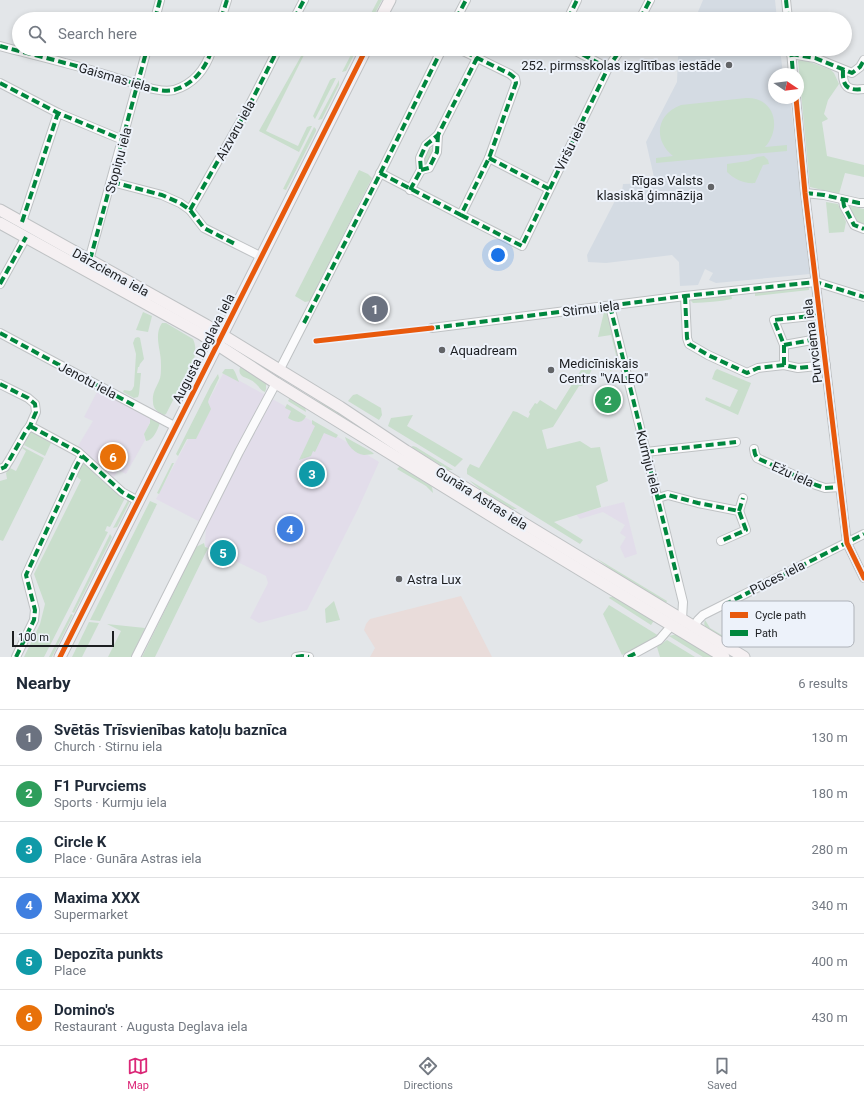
<!DOCTYPE html>
<meta charset="utf-8">
<style>
:root{--surface:#fff;--page:#f6f6f7;--text:#1f2937;--muted:#747a83;--line:#e0e1e3;--accent:#db2777}
body{margin:0;font-family:Roboto,sans-serif;background:var(--page);color:var(--text)}
.compass{position:absolute;left:768px;top:68px;width:36px;height:36px;border-radius:50%;background:var(--surface);box-shadow:0 2px 6px #0003;rotate:103deg}
.scale{position:absolute;left:12px;bottom:10px;width:102px;box-sizing:border-box;padding-left:4px;border:2px solid #1c1e21;border-top:0;font-size:11px;line-height:14px;white-space:nowrap;color:#1c1e21;-webkit-text-stroke:3px #edf2fa;paint-order:stroke}
.you{position:absolute;left:498px;top:255px;width:14px;height:14px;margin:-10px;border:3px solid #fff;border-radius:50%;background:#1a73e8;box-shadow:0 0 0 6px #1a73e833}
.badge{display:grid;place-items:center;width:26px;height:26px;border-radius:50%;background:var(--accent);color:#fff;font-size:13px;font-weight:700}
.pin{position:absolute;translate:-50% -50%;border:2px solid #fff;box-shadow:0 1px 4px #0006}
.list{margin:0;padding:0;list-style:none}
h2{display:flex;justify-content:space-between;align-items:center;height:52px;margin:0;padding:0 16px;font-size:17px}
h2 small{font-size:13px;font-weight:400;color:var(--muted)}
.list li{display:grid;grid-template-columns:26px 1fr auto;gap:12px;align-items:center;box-sizing:border-box;height:56px;padding:0 16px;border-top:1px solid var(--line)}
.list b{display:block;font-size:15px;white-space:nowrap}
.list p{margin:0;font-size:13px;white-space:nowrap;color:var(--muted)}
.list em{font-size:13px;font-style:normal;color:var(--muted)}
.icon{flex:none;width:22px;height:22px;fill:none;stroke:currentColor;stroke-width:2;stroke-linecap:round;stroke-linejoin:round}
.map{position:relative;flex:none;width:864px;height:657px;overflow:hidden}
.search{position:absolute;background:var(--surface);box-shadow:0 2px 6px #0003;left:12px;right:12px;top:12px;height:44px;display:flex;align-items:center;gap:10px;box-sizing:border-box;padding:0 14px;border-radius:22px;color:var(--muted);font-size:15px}
.sheet{height:388px;background:var(--surface)}
nav{display:flex;justify-content:space-around;align-items:center;box-sizing:border-box;height:56px;border-top:1px solid var(--line);background:var(--surface);font-size:11px;color:var(--muted)}
nav a{display:grid;justify-items:center;gap:2px}
nav .on{color:var(--accent)}
.map>svg:first-child{display:block}
.commercial{fill:#e2ddea}
.industrial{fill:#e9dcda}
.built{fill:#d4dbe3}
.green{fill:#c9decc}
.lines{fill:none;stroke-linecap:round;stroke-linejoin:round}
.minor-casing{stroke:#bfc2c4;stroke-width:10}
.secondary-casing{stroke:#bfc2c4;stroke-width:13}
.minor{stroke:#fbfbfc;stroke-width:8}
.secondary{stroke:#f5f0f2;stroke-width:11}
.quiet{stroke:#00873e;stroke-width:4;stroke-dasharray:8 4;stroke-linecap:butt}
.cycleway-casing{stroke:#edf2fa;stroke-width:8}
.cycleway{stroke:#e8590c;stroke-width:5}
.poi-dot{fill:#626467;stroke:#edf2fa;stroke-width:1.5}
.labels{text-anchor:middle;stroke-width:4;stroke-linejoin:round;paint-order:stroke}
.poi-label{font-size:13px;fill:#1c1e21;stroke:#edf2fa;text-anchor:start}
.street-label{font-size:13px;fill:#1c1e21;stroke:#edf2fa}
.key{fill:#edf2fa;stroke:#aeb2b9;stroke-width:1}
.key-label{font-size:11px;fill:#1c1e21}
</style>
<div class="map">
<svg width="864" height="657" viewBox="0 0 864 657">
<rect width="100%" height="100%" fill="#e3e6e9"/>
<g class="commercial">
<polygon points="224,372 317,424 379,462 358,509 307,610 259,623 250,618 268,583 266,576 205,546 206,525 156,499"/>
<polygon points="98,390 150,418 150,422 144,434 145,440 126,474 118,470 109,486 84,464 77,460 78,446 93,421 84,417"/>
<polygon points="624,502 637,554 625,558 620,547 626,537 620,533 625,525 603,512 580,519 576,514"/>
</g>
<polygon class="industrial" points="461,596 492,657 370,657 375,648 364,630 366,624 370,619"/>
<g class="built">
<polygon points="703,0 775,0 777,19 695,19"/>
<polygon points="681,49 780,49 783,74 774,74 774,98 790,98 810,274 716,283 709,280 713,273 705,269 698,285 680,286 679,262 672,255 606,263 588,262 587,255 620,191 622,191 623,184 653,183 654,177 646,142 677,82 678,57"/>
</g>
<g class="green">
<polygon points="378,0 382,0 372,19 368,19"/>
<polygon points="305,49 307,49 266,131 298,146 307,127 310,126 312,126 299,152 259,131"/>
<polygon points="354,49 357,49 346,71 342,72"/>
<polygon points="802,59 831,70 834,73 839,84 828,100 824,114 828,119 822,122 827,156 864,165 864,177 845,173 839,194 810,187 798,61"/>
<polygon points="333,78 336,78 315,119 313,116 330,80"/>
<polygon points="339,80 339,85 322,119 318,120"/>
<path d="M746,98c29,-1 36,30 19,49l22,-2v6l-131,12v-5l17,-2c-20,-16 -17,-42 8,-51z"/>
<polygon points="314,127 316,129 316,131 286,190 283,189"/>
<path d="M434,146c0,10 -2,14 -10,19 -1,-9 2,-14 10,-19z"/>
<path d="M764,156l4,4 1,4 -6,1 -8,18c-11,1 -21,-4 -28,-11v-8l21,-3 9,-4z"/>
<polygon points="359,170 368,174 372,178 310,301 305,302 295,296"/>
<polygon points="826,202 838,204 846,222 844,232 829,233"/>
<polygon points="850,206 864,209 864,226 856,223 849,208"/>
<polygon points="806,286 809,288 809,290 755,296 755,291"/>
<path d="M731,294l1,5c-13,3 -26,3 -39,4l-2,-2 1,-2z"/>
<polygon points="143,312 152,316 148,332 136,330"/>
<polygon points="604,312 608,313 621,367 619,367 611,335 598,337"/>
<path d="M162,323h4l27,16c3,7 3,13 1,20l-28,55 -2,1c-6,-3 -11,-6 -11,-13 -1,-9 3,-14 6,-21 2,-4 2,-10 2,-15 1,-15 -8,-30 1,-43z"/>
<polygon points="138,337 140,338 144,359 140,364 139,367 138,367 137,373 141,373 139,394 138,397 134,398 123,392 124,390 130,391 132,390 134,386 136,354 133,343 135,338"/>
<path d="M591,359l2,1c1,10 -6,18 -11,26h-3l-26,41 -11,3 5,19 33,-8 11,7 9,-1 8,34 -12,5 5,21 -47,15 29,18 -3,4 -113,-70v-5l3,-5 9,4 34,-57 4,1 11,6 2,-4 -1,-2 6,-9 2,1 3,-4 16,10 30,-48h2z"/>
<polygon points="615,361 618,369 612,369 611,371 605,366 606,363"/>
<path d="M241,365l25,18v6l-1,3c-6,-3 -5,-5 -10,-9 -7,-7 -20,-4 -14,-18z"/>
<polygon points="225,369 233,369 235,372 239,382 222,373"/>
<polygon points="717,369 751,383 738,415 705,400 706,397 730,407 738,390 712,379 715,371"/>
<polygon points="218,374 219,378 209,399 208,402 211,409 196,439 187,439 178,456 176,454 211,385"/>
<polygon points="297,390 311,398 337,410 402,455"/>
<polygon points="357,394 381,408 382,415 379,420 348,401 353,395"/>
<polygon points="291,396 305,407 306,412 288,401"/>
<path d="M287,404l19,12c-4,9 -11,6 -18,2l3,-7 -6,-3z"/>
<polygon points="413,415 407,426 463,459 455,467 388,426 391,418"/>
<path d="M150,418l10,5c-3,7 -6,17 -14,18l-2,-7 6,-11z"/>
<polygon points="312,420 338,435 336,438 324,433 315,452 313,451 311,456 299,460 315,426 312,424"/>
<polygon points="30,431 51,443 45,456 24,445"/>
<path d="M345,437l27,15 2,2c-3,0 -7,1 -10,1 -9,-1 -17,-10 -19,-18z"/>
<polygon points="413,446 416,447 453,470 448,470 411,447"/>
<polygon points="23,447 44,458 3,541 0,540 0,481 7,479 6,473 10,468 16,471 26,451 22,448"/>
<polygon points="172,463 174,463 159,494 157,493"/>
<polygon points="84,464 107,485 125,498 110,527 107,526 105,531 108,532 44,657 24,657 40,624 45,604 34,574 81,480 76,476 81,465"/>
<polygon points="400,466 431,486 432,487 433,493 426,486 397,469"/>
<path d="M469,480l48,29c-11,2 -39,-21 -48,-29z"/>
<polygon points="128,500 130,501 117,527 113,528"/>
<polygon points="150,501 157,504 100,621 90,620"/>
<polygon points="110,534 112,537 74,613 72,612"/>
<polygon points="204,543 205,547 208,548 155,657 142,657 196,547"/>
<polygon points="596,558 667,601 666,603 617,574"/>
<polygon points="610,597 614,597 642,614 655,619 651,625 609,598"/>
<polygon points="334,601 340,620 326,623 325,609"/>
<polygon points="609,605 659,636 622,655 603,614"/>
<polygon points="71,614 73,615 52,657 49,657"/>
<path d="M705,620l5,8 30,18c-8,-3 -31,-13 -35,-20 -1,-2 -1,-3 0,-6z"/>
<polygon points="89,622 99,623 82,657 72,657"/>
<polygon points="107,624 145,628 131,657 108,657 121,631"/>
<polygon points="677,634 717,657 703,657 669,636"/>
<polygon points="667,640 695,657 660,657 657,647"/>
</g>
<g class="lines">
<g class="minor-casing">
<g id="minor">
<polyline points="786,0 788,19"/>
<polyline points="155,19 160,0"/>
<polyline points="221,19 227,0"/>
<polyline points="294,19 304,0"/>
<polyline points="456,19 466,0"/>
<polyline points="568,19 577,0"/>
<polyline points="640,19 650,0"/>
<path d="M0,46c22,6 44,11 65,17 21,5 41,12 62,18 14,4 32,12 47,9 20,-6 32,-22 38,-41"/>
<polyline points="572,49 608,68"/>
<polyline points="791,50 793,74"/>
<polyline points="791,54 815,58 852,73 860,67 864,60"/>
<path d="M843,70c-1,17 5,21 21,19"/>
<polyline points="0,83 58,113 123,140"/>
<polyline points="796,98 805,193 846,535 847,543 864,578"/>
<polyline points="489,158 549,189"/>
<polyline points="421,170 429,168 437,152 438,135"/>
<polyline points="380,173 461,215 489,158 516,83 515,78 510,74 459,49"/>
<polyline points="112,182 162,195 180,203 190,210 204,228 262,257"/>
<polyline points="410,190 421,170 420,158 426,145 438,135 477,58"/>
<polyline points="805,193 824,195 859,203 864,203"/>
<polyline points="843,200 844,206 854,225 864,229"/>
<polyline points="190,210 247,110 278,49"/>
<polyline points="461,215 522,246 608,68 621,49"/>
<polyline points="22,222 58,113"/>
<polyline points="88,264 147,49"/>
<polyline points="0,284 26,237"/>
<polyline points="685,296 687,338 689,344 708,355 747,373 758,368 784,365 798,368 826,365"/>
<polyline points="610,306 683,602 682,619"/>
<polyline points="432,328 685,296 816,282 864,297"/>
<polyline points="0,333 176,427"/>
<polyline points="784,345 823,338"/>
<polyline points="784,365 784,345 774,320 820,315"/>
<polyline points="279,371 379,176 442,49"/>
<polyline points="0,384 28,398 35,404 36,412 30,426 26,431 10,459 5,467 0,469"/>
<polyline points="30,426 78,452 122,492 138,501"/>
<polyline points="754,449 755,454 757,458 816,485 825,488 840,487"/>
<polyline points="646,452 736,442"/>
<polyline points="658,498 668,495 698,503 739,511 746,530 721,541"/>
<polyline points="739,511 743,498"/>
<polyline points="694,626 698,620 703,615 864,534"/>
<polyline points="16,657 34,620 35,610 26,575 76,467 82,456"/>
<polyline points="136,657 239,452 276,383"/>
<polyline points="296,657 302,656 309,657"/>
<polyline points="628,657 659,640 672,625"/>
</g>
</g>
<g class="secondary-casing">
<g id="secondary">
<polyline points="380,19 390,0"/>
<polyline points="0,210 206,325 340,407 406,451 444,475 744,657"/>
<polyline points="0,223 201,334 276,383 511,528 724,657"/>
<polyline points="60,657 366,49"/>
</g>
</g>
<use href="#minor" class="minor"/>
<use href="#secondary" class="secondary"/>
<g class="quiet">
<polyline points="786,0 788,19"/>
<polyline points="155,19 160,0"/>
<polyline points="221,19 227,0"/>
<polyline points="294,19 304,0"/>
<polyline points="456,19 466,0"/>
<polyline points="568,19 577,0"/>
<polyline points="640,19 650,0"/>
<path d="M0,46c22,6 44,11 65,17 21,5 41,12 62,18 14,4 32,12 47,9 20,-6 32,-22 38,-41"/>
<polyline points="572,49 608,68"/>
<polyline points="791,49 793,74"/>
<polyline points="791,54 815,58 852,73 860,67 864,60"/>
<path d="M843,70c-1,17 5,21 21,19"/>
<polyline points="0,83 58,113 123,140"/>
<polyline points="489,158 549,189"/>
<polyline points="421,170 429,168 437,152 438,135"/>
<polyline points="380,173 461,215 489,158 516,83 515,78 510,74 459,49"/>
<polyline points="112,182 162,195 180,203 190,210 204,228 237,245"/>
<polyline points="410,190 421,170 420,158 426,145 438,135 477,58"/>
<polyline points="805,193 824,195 859,203 864,203"/>
<polyline points="843,200 844,206 854,225 864,229"/>
<polyline points="190,210 247,110 278,49"/>
<polyline points="461,215 522,246 608,68 621,49"/>
<polyline points="22,222 58,113"/>
<polyline points="90,260 147,49"/>
<polyline points="0,284 26,237"/>
<polyline points="685,296 687,338 689,344 708,355 747,373 758,368 784,365 798,368 826,365"/>
<polyline points="610,306 679,585"/>
<polyline points="304,323 379,176 442,49"/>
<polyline points="432,328 685,296 816,282 864,297"/>
<polyline points="0,333 137,407"/>
<polyline points="784,345 823,338"/>
<polyline points="784,365 784,345 774,320 820,315"/>
<polyline points="0,384 28,398 35,404 36,412 30,426 26,431 10,459 5,467 0,469"/>
<polyline points="30,426 78,452 122,492 138,501"/>
<polyline points="754,449 755,454 757,458 816,485 825,488 840,487"/>
<polyline points="646,452 736,442"/>
<polyline points="658,498 668,495 698,503 739,511 746,530 721,541"/>
<polyline points="739,511 743,498"/>
<polyline points="724,605 864,534"/>
<polyline points="16,657 34,620 35,610 26,575 76,467 82,456"/>
<polyline points="296,657 302,656 309,657"/>
<polyline points="628,657 636,653"/>
</g>
<g class="cycleway-casing">
<g id="cycleway">
<polyline points="796,98 805,193 846,535 847,543 864,578"/>
<polyline points="316,341 432,328"/>
<polyline points="60,657 366,49"/>
</g>
</g>
<use href="#cycleway" class="cycleway"/>
</g>
<g class="poi-dot">
<circle cx="729" cy="65" r="4"/>
<circle cx="711" cy="187" r="4"/>
<circle cx="442" cy="350" r="4"/>
<circle cx="551" cy="370" r="4"/>
<circle cx="399" cy="579" r="4"/>
</g>
<g class="labels">
<g class="poi-label">
<text x="721" y="70" text-anchor="end">252. pirmsskolas izglītības iestāde</text>
<text x="703" y="185" text-anchor="end">Rīgas Valsts<tspan x="703" dy="15">klasiskā ģimnāzija</tspan></text>
<text x="450" y="355">Aquadream</text>
<text x="559" y="368">Medicīniskais<tspan x="559" dy="15">Centrs "VALEO"</tspan></text>
<text x="407" y="584">Astra Lux</text>
</g>
<g class="street-label">
<text transform="translate(115 77) rotate(16)" y="5">Gaismas iela</text>
<text transform="translate(235 130) rotate(-61)" y="5">Aizvaru iela</text>
<text transform="translate(570 146) rotate(-64)" y="5">Viršu iela</text>
<text transform="translate(118 160) rotate(-75)" y="5">Stopiņu iela</text>
<text transform="translate(111 272) rotate(29)" y="5">Dārzciema iela</text>
<text transform="translate(591 308) rotate(-7)" y="5">Stirnu iela</text>
<text transform="translate(812 341) rotate(-97)" y="5">Purvciema iela</text>
<text transform="translate(203 348) rotate(-63)" y="5">Augusta Deglava iela</text>
<text transform="translate(88 380) rotate(28)" y="5">Jenotu iela</text>
<text transform="translate(649 462) rotate(76)" y="5">Kurmju iela</text>
<text transform="translate(793 474) rotate(24)" y="5">Ežu iela</text>
<text transform="translate(482 498) rotate(32)" y="5">Gunāra Astras iela</text>
<text transform="translate(777 577) rotate(-27)" y="5">Pūces iela</text>
</g>
</g>
<rect x="722" y="601" width="132" height="46" rx="6" class="key"/>
<rect x="730" y="612" width="18" height="6" fill="#e8590c"/>
<rect x="730" y="630" width="18" height="6" fill="#00873e"/>
<g class="key-label">
<text x="755" y="619">Cycle path</text>
<text x="755" y="637">Path</text>
</g>
</svg>
<svg class="compass" viewBox="-18 -18 36 36"><path d="M0-13l5 13h-10z" fill="#e53935"/><path d="M0 13l5-13h-10z" fill="#747a83"/></svg>
<div class="scale">100 m</div>
<div class="you"></div>
<div class="pin badge" style="left:375px;top:309px;background:#6b7280">1</div>
<div class="pin badge" style="left:608px;top:400px;background:#2e9e5b">2</div>
<div class="pin badge" style="left:312px;top:474px;background:#0f9aa8">3</div>
<div class="pin badge" style="left:290px;top:529px;background:#3f7fe0">4</div>
<div class="pin badge" style="left:223px;top:553px;background:#0f9aa8">5</div>
<div class="pin badge" style="left:113px;top:457px;background:#e8710a">6</div>
<div class="search"><svg class="icon" aria-label="search" viewBox="0 0 24 24"><circle cx="10" cy="10" r="6"/><path d="M15 15l6 6"/></svg>Search here</div>
</div>
<section class="sheet">
<h2>Nearby<small>6 results</small></h2>
<ul class="list">
<li><span class="badge" style="background:#6b7280">1</span><div><b>Svētās Trīsvienības katoļu baznīca</b><p>Church · Stirnu iela</p></div><em>130 m</em></li>
<li><span class="badge" style="background:#2e9e5b">2</span><div><b>F1 Purvciems</b><p>Sports · Kurmju iela</p></div><em>180 m</em></li>
<li><span class="badge" style="background:#0f9aa8">3</span><div><b>Circle K</b><p>Place · Gunāra Astras iela</p></div><em>280 m</em></li>
<li><span class="badge" style="background:#3f7fe0">4</span><div><b>Maxima XXX</b><p>Supermarket</p></div><em>340 m</em></li>
<li><span class="badge" style="background:#0f9aa8">5</span><div><b>Depozīta punkts</b><p>Place</p></div><em>400 m</em></li>
<li><span class="badge" style="background:#e8710a">6</span><div><b>Domino's</b><p>Restaurant · Augusta Deglava iela</p></div><em>430 m</em></li>
</ul>
</section>
<nav>
<a class="on"><svg class="icon" aria-label="map" viewBox="0 0 24 24"><path d="M3 6l6-2 6 2 6-2v14l-6 2-6-2-6 2zM9 4v14M15 6v14"/></svg>Map</a>
<a><svg class="icon" aria-label="directions" viewBox="0 0 24 24"><path d="M12 3l9 9-9 9-9-9zM9 14v-3h6M13 9l2 2-2 2"/></svg>Directions</a>
<a><svg class="icon" aria-label="saved" viewBox="0 0 24 24"><path d="M7 4h10v16l-5-4-5 4z"/></svg>Saved</a>
</nav>
